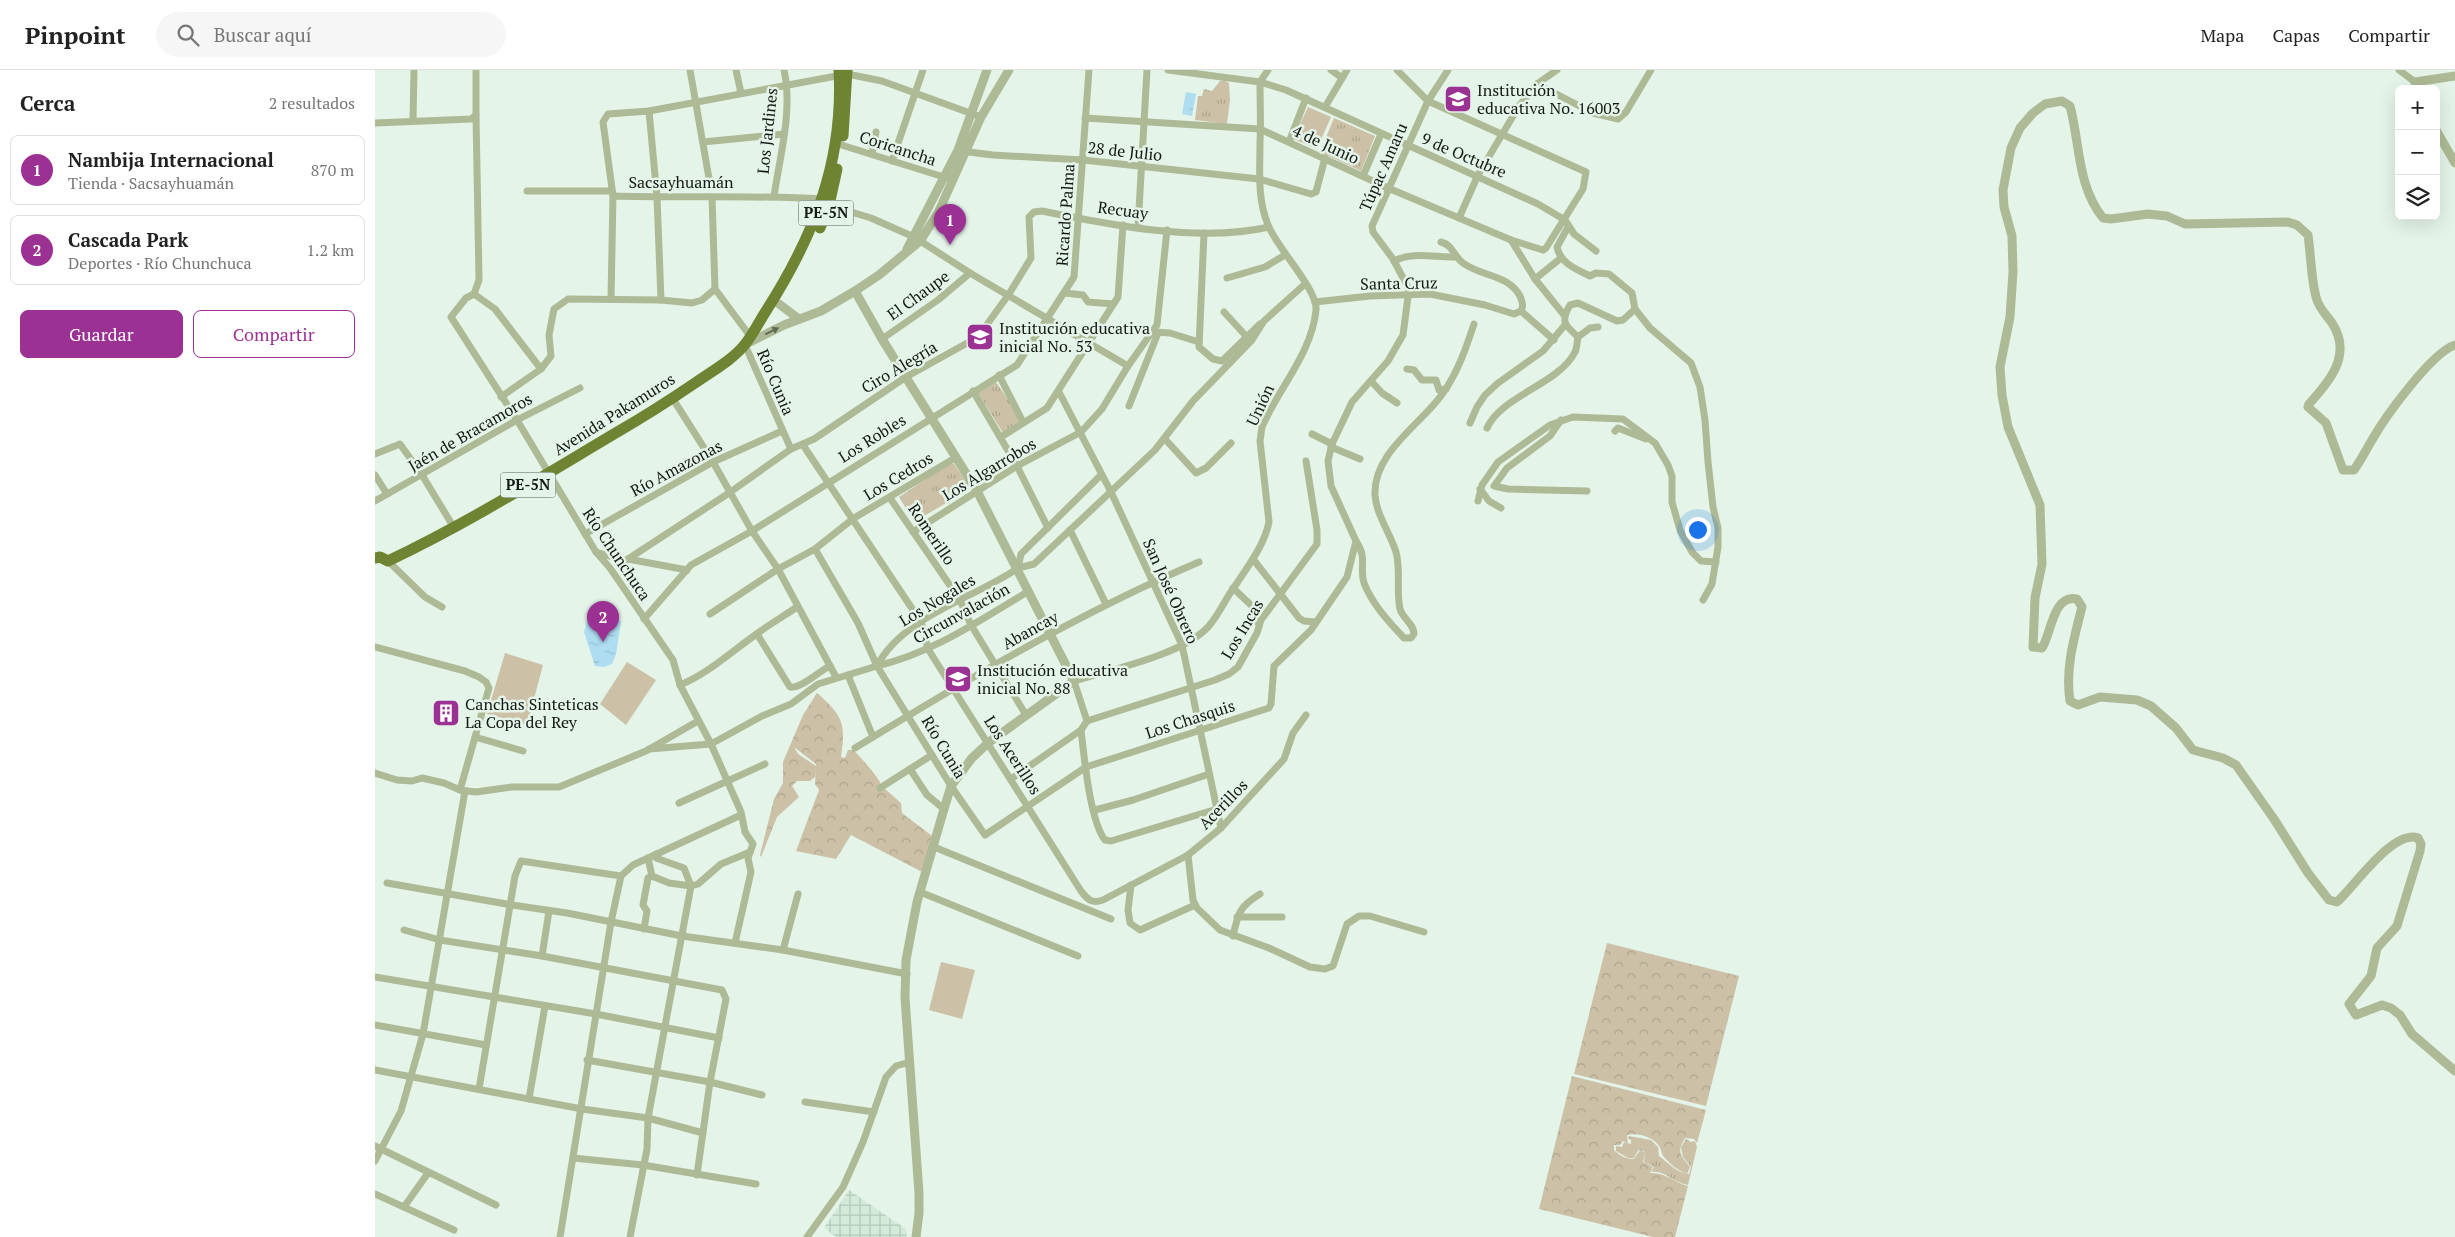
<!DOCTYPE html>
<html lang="es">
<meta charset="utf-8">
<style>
:root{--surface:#fff;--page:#f6f6f6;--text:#222;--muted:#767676;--line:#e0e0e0;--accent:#9b3193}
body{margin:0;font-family:"PT Serif",serif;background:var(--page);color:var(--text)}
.controls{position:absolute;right:15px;top:15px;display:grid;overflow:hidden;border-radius:8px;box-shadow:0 5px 20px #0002}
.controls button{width:45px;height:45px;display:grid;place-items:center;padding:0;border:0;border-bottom:1px solid var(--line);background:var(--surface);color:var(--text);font:25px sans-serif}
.you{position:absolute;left:1322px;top:459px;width:18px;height:18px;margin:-12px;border:4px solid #fff;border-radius:50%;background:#1a73e8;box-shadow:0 0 0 8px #1a73e833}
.badge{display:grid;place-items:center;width:32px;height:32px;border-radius:50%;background:var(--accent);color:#fff;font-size:16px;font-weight:700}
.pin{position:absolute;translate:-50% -41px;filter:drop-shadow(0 1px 2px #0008)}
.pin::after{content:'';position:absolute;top:26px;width:18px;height:15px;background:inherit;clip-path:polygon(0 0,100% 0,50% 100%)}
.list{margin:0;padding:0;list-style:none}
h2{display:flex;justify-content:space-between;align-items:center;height:65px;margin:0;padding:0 20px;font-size:21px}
h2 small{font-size:16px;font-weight:400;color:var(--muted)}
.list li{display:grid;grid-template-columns:32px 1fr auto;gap:15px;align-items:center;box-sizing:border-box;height:70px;margin:0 10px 10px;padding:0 10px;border:1px solid var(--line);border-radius:8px}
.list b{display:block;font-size:19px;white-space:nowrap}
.list p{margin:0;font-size:16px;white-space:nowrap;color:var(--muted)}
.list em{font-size:16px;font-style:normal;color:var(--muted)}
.actions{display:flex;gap:10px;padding:15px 20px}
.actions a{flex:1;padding:11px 0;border:1px solid var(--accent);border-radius:8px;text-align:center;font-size:18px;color:var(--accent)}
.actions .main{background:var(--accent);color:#fff}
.icon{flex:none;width:28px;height:28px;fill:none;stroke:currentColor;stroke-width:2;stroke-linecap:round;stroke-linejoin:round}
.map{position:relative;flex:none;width:2080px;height:1167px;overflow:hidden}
header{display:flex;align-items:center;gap:30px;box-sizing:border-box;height:70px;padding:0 25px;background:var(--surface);border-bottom:1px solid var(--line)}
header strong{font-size:24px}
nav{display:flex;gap:28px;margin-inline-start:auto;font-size:18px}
.search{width:350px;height:45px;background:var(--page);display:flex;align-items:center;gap:12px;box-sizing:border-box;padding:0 18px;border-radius:28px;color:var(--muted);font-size:19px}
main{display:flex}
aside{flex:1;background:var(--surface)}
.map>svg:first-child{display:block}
.industrial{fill:url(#industrial-grid)}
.grass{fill:url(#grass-tufts)}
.forest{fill:url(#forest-crowns)}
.pitch{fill:#ccc1a6}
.water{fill:url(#water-ripples)}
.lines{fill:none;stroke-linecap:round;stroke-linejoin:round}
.minor{stroke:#aeba95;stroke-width:7}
.tertiary{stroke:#aeba95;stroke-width:9}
.trunk{stroke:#6e8433;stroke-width:11}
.oneway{fill:#606a55}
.labels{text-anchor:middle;stroke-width:5;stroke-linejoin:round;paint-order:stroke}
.shield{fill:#e4f4e9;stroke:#525b55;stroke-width:1}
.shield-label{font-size:15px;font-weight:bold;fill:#131915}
.poi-label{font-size:16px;fill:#131915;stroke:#e4f4e9;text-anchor:start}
.street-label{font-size:16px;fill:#131915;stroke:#e4f4e9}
</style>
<header>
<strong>Pinpoint</strong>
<div class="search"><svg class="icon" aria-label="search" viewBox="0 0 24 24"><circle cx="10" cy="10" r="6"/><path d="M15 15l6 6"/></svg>Buscar aquí</div>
<nav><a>Mapa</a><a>Capas</a><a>Compartir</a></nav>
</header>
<main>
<aside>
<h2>Cerca<small>2 resultados</small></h2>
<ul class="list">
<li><span class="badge">1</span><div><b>Nambija Internacional</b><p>Tienda · Sacsayhuamán</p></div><em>870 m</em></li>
<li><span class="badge">2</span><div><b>Cascada Park</b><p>Deportes · Río Chunchuca</p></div><em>1.2 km</em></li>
</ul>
<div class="actions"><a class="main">Guardar</a><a>Compartir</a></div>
</aside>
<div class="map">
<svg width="2080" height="1167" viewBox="0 0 2080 1167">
<defs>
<pattern id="industrial-grid" width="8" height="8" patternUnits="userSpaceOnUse" patternTransform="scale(1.25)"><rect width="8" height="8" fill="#d3eadb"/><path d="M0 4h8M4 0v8" fill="none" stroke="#b4c8bb"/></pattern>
<pattern id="grass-tufts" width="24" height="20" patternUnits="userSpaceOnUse" patternTransform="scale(1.25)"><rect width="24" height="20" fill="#ccc1a6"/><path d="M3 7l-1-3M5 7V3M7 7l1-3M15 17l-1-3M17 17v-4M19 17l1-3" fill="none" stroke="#aea58e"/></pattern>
<pattern id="forest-crowns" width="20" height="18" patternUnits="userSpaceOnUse" patternTransform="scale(1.25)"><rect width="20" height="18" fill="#ccc1a6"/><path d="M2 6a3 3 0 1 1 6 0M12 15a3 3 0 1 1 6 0" fill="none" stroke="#aea58e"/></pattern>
<pattern id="water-ripples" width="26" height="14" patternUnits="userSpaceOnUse" patternTransform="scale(1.25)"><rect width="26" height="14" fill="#aeddf2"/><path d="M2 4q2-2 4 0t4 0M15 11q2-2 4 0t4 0" fill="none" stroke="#95bdcf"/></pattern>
</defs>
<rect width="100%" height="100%" fill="#e4f4e9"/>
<polygon class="industrial" points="474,1120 531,1159 532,1167 461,1167 449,1158"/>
<g class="grass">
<polygon points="849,10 854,13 855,30 852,54 820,50 823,26 827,26 829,19 837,21 845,11"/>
<polygon points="959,48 1000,66 986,101 945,82"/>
<polygon points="621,312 644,346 644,352 628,363 603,323"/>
<polygon points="575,393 579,394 595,418 593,420 539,452 524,427"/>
<path d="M1254,1066l22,4 7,7 1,9c10,7 17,17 30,18l2,-7 -8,-10 -2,-10 5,-8 5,3 4,-1 2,6 -9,38c-14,-2 -23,-15 -37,-13l3,-5 -10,-5 1,-11 -7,-1 -4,8h-6l-12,-7v-5l6,1 2,-5 7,2v-4l-3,-2z"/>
</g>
<g class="forest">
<path d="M442,623c26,23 29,30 24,64l4,1 3,-8h6c9,11 18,19 26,32l-1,7h6l16,14 1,10 34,26 -10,35 -75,-39 -15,24 -40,-8 23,-61 -4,-6 1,-20 -22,-17 4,7 18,12 -1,11 -5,4h-13l-5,5 7,11 -22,20 -16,40 -1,-2 14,-56 9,-16v-21l20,-47z"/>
<polygon points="1232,873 1364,906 1331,1036 1199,1004"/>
<path d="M1197,1006l134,34 -9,33 -3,-4 -9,-1c-9,15 -4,17 5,29l-3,7c-10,-4 -16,-9 -23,-17 -3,-3 -2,-7 -5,-11 -5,-9 -22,-14 -32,-11l1,8 -5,-2 -3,4h-6v5c6,6 12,9 20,9l6,-9 5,2 -2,10 10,5 -3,6c15,-1 24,9 38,13l-13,51h-22l-114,-28z"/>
</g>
<g class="pitch">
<polygon points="933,37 956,47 942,79 918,69"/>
<polygon points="130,583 168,595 152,655 112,644"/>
<polygon points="252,592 281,610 251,655 225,634"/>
<polygon points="566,892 600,900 587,949 554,940"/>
</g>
<g class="water">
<polygon points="811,22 821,24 817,46 807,44"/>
<polygon points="235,544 246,552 241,584 237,594 229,597 220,596 209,562 212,551"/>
</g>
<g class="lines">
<g class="minor">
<polyline points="315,0 335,114"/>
<polyline points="361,0 366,23"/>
<polyline points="793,0 885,12 911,20 1163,134 1190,150 1199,164 1221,181"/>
<polyline points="956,0 967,8"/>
<polyline points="2024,0 2040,12"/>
<polyline points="885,12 893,0"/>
<polyline points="1162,14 1218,43 1243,49 1251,42 1276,0"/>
<polyline points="950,37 972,0"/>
<polyline points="274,41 282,127 286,230"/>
<polyline points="710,48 885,59 1013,118 1136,170 1168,180 1171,178 1208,119 1211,102 1053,31 1022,0"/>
<polyline points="38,51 39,0"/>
<polyline points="0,53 96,49 101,45 101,0"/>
<polyline points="328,72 409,64"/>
<polyline points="914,72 931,28"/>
<polyline points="460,73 572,108"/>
<polyline points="586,81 618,85 708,90 884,109 936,124 941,122 950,88"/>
<polyline points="497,84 501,62"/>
<polyline points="517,91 548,0"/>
<polyline points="988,106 1006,64"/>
<polyline points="152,121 237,121"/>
<polyline points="238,126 228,52 233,44 274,41 472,4 507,11 606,47"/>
<path d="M399,126c6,-40 19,-86 10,-126"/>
<polyline points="450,134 496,148 539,167 595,203 753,296"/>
<polyline points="1084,148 1103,105 1144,36 1162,14 1182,0"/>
<polyline points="763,157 772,0"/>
<path d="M1193,157l-11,20c3,16 19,22 33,29l6,-3 13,1 23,19 3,16 15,19 41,35 9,24 5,33 3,42 5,45 5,21v19l-6,37 -9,16"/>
<polyline points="829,163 824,277 838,289 847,291 885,254"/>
<polyline points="1136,170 1160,209 1189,245"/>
<path d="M1019,191c19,-10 41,-3 63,-4"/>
<polyline points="852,208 890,197 910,185"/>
<polyline points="1160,209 1186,188"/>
<polyline points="340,219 375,266"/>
<polyline points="690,223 708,225 713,232 738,234"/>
<polyline points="99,224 104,210 101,45"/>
<path d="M236,229l2,-103c70,2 140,-1 210,3"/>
<path d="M940,232l55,-6 60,-2 55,11 29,9 7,-3c3,-6 1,-9 -1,-15 -12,-22 -38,-19 -57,-33 -9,-6 -10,-18 -22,-21"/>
<polyline points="1146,241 1179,270"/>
<polyline points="849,242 871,266"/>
<polyline points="780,262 795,263 824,272"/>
<polyline points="1203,267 1215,258 1223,257"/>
<polyline points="507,269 563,230 595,203"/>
<polyline points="370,275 416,379"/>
<polyline points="166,299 120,239 99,224 91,228 76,247 142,350 221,482 235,498 298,590 305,615 336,674 366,742 370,762 378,774 373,788 376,802 360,873"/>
<polyline points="1032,299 1039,300 1047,310 1061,310 1064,320 1071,319"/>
<polyline points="624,305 648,352"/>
<polyline points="996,311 1007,323 1022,333"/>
<polyline points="598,321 642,396 673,458"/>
<polyline points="684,322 736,422 807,575 846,758"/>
<polyline points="126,327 166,299 176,286 174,265 179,239 193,229 286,230 317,233 327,230 340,219 337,127"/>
<polyline points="298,329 338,392 377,461 403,499 461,607"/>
<polyline points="754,336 783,263"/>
<polyline points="1186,350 1175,366 1132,398 1119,416 1133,419 1212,421"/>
<polyline points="1095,353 1102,337 1110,325 1123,313 1168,281 1190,255"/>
<path d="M1112,358c14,-32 72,-44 88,-76 2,-4 2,-10 3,-15 -13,-12 -18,-15 -8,-32l8,-2 39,18 6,-1 12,-11"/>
<polyline points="1240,361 1243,358 1271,369"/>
<polyline points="937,364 957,374"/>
<polyline points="626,367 672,338 743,227 748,155"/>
<polyline points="790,369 821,403 831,398 856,373"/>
<path d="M428,375l118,177 7,27 153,242c7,9 11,13 22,9l85,-45 33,-27 63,-69 9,-26 13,-18"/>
<polyline points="956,377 985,389"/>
<polyline points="0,384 25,374 47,405 78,456"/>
<polyline points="0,405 12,424"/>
<polyline points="1105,419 1114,431 1126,438"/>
<polyline points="515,428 585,530 596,555 651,645"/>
<polyline points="0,431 142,350 205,318"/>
<polyline points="1103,431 1107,415 1123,392 1175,355 1198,347 1248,349 1280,373 1293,395 1297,406 1297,432 1305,460 1317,482 1326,491 1341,492"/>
<polyline points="695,460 731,534"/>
<polyline points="538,462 642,396 706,362 727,339 753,296 782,255 792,160"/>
<polyline points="210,464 338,392 407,361"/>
<path d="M981,471c12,18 3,27 8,42 8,21 25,39 40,55h7l3,-4c0,-10 -11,-15 -14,-25 -4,-19 1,-39 -4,-57 -6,-19 -20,-38 -21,-57 -2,-43 47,-71 68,-102 15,-21 23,-45 31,-69"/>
<polyline points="440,479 483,553 502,596 576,716 610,765 711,697 894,638 896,634 899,596 936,560 972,507 981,471 956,416 953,391 957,374 977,332 1013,291 1028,265 1034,219 1018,189 998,162 997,156 1053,31 1073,0"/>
<path d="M221,482l29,9 104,-68 62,-44 23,-10 92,-62 72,-40 31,-43 22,-36 -2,-41 5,-5 8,-1c69,14 157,32 227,16"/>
<polyline points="253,489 312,500"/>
<polyline points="878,489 924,548 929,551 940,552"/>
<polyline points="13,491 50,527 67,537"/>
<polyline points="643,498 646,484 726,405"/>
<polyline points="858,518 877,536 884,555"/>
<polyline points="335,544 403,499 440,479 479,448 580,388"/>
<polyline points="269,549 316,495 377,461 642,295 699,207 714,0"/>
<path d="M382,564l33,53c11,2 29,-16 40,-21"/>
<polyline points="0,577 90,601 104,607 111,612 114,618 85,720"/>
<path d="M502,596c56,-13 103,-46 152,-75"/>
<polyline points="473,605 498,667"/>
<path d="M305,615c29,-12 52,-34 78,-52 12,-9 26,-17 39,-26"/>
<polyline points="712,651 840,610 854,604 863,597 882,563 886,550 942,474 942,460 931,391"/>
<polyline points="100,667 148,681"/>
<path d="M480,678c111,-68 224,-135 344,-186"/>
<path d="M274,679l62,-5 51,-28 29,-12 27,-20 59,-18c26,-50 98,-68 141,-98l16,-4 121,-114 38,-49 59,-61 12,-19 41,-37"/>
<polyline points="535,699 552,725 569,739"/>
<polyline points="0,703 22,710 37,711 47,708 69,713 85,720 101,722 137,717 184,717 271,681 323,651"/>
<polyline points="636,709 706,660"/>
<polyline points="505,718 557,685"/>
<polyline points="304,733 390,694"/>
<path d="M842,739l-106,32 -6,-1c-15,-18 -21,-85 -24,-110l6,-9 -13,-40c36,-11 108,-26 134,-54 11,-12 17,-28 27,-41 13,-20 29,-40 34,-64l-9,-81 2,-14c16,-38 50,-74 54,-117 2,-20 -39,-62 -48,-85 -11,-27 -8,-54 -8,-82 1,-21 0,-41 0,-61"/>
<polyline points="720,740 758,730 834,704"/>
<polyline points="559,777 736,849"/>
<polyline points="281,784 281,788 309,798 316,816 323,814 346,794 375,782"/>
<polyline points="813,785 818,830 822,838 845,860 894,878 935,897 950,899 958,896 972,854 984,846 995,846 1049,862"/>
<polyline points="12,813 137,835 192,843 307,866 408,880 532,904"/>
<polyline points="756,815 753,840 755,853 765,860 820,835"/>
<polyline points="545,822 703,886"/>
<polyline points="862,847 907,847"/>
<polyline points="269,859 272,841 268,835 273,808 277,806"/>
<polyline points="29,860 65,870 167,886 347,920 351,929 335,1012 322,1105"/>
<path d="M858,866c5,-23 7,-30 27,-42"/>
<polyline points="408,880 423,824"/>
<polyline points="167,886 174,841"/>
<polyline points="0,907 221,944 344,968"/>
<polyline points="0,955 111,975"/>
<polyline points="212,990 335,1012 387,1025"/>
<polyline points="0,1000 207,1039 273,1048 328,1063"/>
<polyline points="104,1019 140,806 146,791 246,806"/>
<polyline points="154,1029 170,936"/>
<polyline points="430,1032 499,1042"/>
<polyline points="0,1076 121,1135"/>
<polyline points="198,1088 268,1095 381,1114"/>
<polyline points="0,1091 26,1041 48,964 90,721"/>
<polyline points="0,1124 79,1160"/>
<polyline points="29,1137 53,1103"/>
<polyline points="185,1167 236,852 246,806 258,795 366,745"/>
<polyline points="255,1167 272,1079 273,1048 316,816 294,813 277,806 273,788"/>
<polyline points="432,1167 468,1117 488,1072 511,1007 521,996 535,992"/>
</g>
<g class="tertiary">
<polyline points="2043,19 2040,12 2080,6"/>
<polyline points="2061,60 2080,93"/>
<polyline points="532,179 583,80 612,0"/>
<polyline points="480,221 507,269 602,421 699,611 613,673 597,688 576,716 569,739 542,832 531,890 530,928 544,1123 544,1143 541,1167"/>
<polyline points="404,234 424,249"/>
<polyline points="371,274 409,255 446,241 480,221 504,205 545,171 563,143 606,47 634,0"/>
<path d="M2080,275c-23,7 -70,72 -83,95 -6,10 -11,20 -18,30h-11l-17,-47 -18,-16 1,-3c20,-22 44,-49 23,-81 -6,-9 -13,-14 -16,-26 -5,-19 -5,-41 -8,-62l-11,-10 -9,-3 -103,2 -18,-8 -19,-2 -37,5 -8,-1c-26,-32 -23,-75 -33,-112l-8,-5 -17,3 -12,9 -13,15 -9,20 -8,42 1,17 8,29 1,36 -3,45 -10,50 2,28 6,32 32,78 2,59 -7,34 -2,49 9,1c9,-13 11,-55 35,-49l5,8c-8,31 -17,62 -12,94l8,4 22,-8 37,3 14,6 25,22 17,22 30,8 13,7 38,54 34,54 21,27 8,2c17,-15 56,-73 81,-64l3,6 -1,7 -23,75 -20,22 -6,28 -22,28 7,11 26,-10 9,3 9,7 12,19 43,37"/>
</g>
<g class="trunk">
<polyline points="468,66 472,0"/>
<polyline points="445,158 454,135 462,99"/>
<path d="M0,488l5,-1 8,4c80,-38 155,-85 231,-130 26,-15 51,-31 76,-48 17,-12 38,-23 51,-40 7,-9 13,-21 20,-32 48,-75 78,-150 73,-241"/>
</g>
</g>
<defs><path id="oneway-solid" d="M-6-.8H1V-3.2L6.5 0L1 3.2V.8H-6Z" transform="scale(1.25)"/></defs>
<use class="oneway" href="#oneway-solid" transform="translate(397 261) rotate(-26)"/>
<defs>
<g id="school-square" transform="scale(1.4375)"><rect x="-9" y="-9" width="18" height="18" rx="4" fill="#9b3193" stroke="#e4f4e9"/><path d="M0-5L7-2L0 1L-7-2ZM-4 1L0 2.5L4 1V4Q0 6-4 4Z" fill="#fff"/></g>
<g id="building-square" transform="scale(1.4375)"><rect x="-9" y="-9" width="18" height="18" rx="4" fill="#9b3193" stroke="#e4f4e9"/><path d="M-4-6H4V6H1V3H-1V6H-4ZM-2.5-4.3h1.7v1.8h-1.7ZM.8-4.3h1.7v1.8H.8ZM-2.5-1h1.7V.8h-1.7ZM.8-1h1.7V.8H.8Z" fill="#fff"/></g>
</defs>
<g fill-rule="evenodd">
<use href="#school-square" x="1083" y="29"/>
<use href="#school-square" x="605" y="267"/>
<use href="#school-square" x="583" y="609"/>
<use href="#building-square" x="71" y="643"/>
</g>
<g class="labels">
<g class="shield">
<rect x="423.5" y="130.5" width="55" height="25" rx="4"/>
<rect x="125.5" y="402.5" width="55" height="25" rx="4"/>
</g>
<g class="shield-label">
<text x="451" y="148">PE-5N</text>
<text x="153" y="420">PE-5N</text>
</g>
<g class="poi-label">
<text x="1102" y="26">Institución<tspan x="1102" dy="18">educativa No. 16003</tspan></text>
<text x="624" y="264">Institución educativa<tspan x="624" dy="18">inicial No. 53</tspan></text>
<text x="602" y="606">Institución educativa<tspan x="602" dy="18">inicial No. 88</tspan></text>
<text x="90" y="640">Canchas Sinteticas<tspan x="90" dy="18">La Copa del Rey</tspan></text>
</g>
<g class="street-label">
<text transform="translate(392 61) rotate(-84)" y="6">Los Jardines</text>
<text transform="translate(951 74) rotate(25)" y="6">4 de Junio</text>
<text transform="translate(523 78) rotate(18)" y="6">Coricancha</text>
<text transform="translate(750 81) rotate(6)" y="6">28 de Julio</text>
<text transform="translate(1089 85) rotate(23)" y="6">9 de Octubre</text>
<text transform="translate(1008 97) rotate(-66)" y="6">Túpac Amaru</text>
<text x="306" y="118">Sacsayhuamán</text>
<text transform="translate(748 140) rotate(8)" y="6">Recuay</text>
<text transform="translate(690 145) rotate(-86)" y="6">Ricardo Palma</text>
<text transform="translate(1024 213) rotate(-1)" y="6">Santa Cruz</text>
<text transform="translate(543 225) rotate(-36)" y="6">El Chaupe</text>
<text transform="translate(524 297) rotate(-31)" y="6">Ciro Alegría</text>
<text transform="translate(401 312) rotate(67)" y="6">Río Cunia</text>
<text transform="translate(885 335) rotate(-65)" y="6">Unión</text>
<text transform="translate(239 344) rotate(-32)" y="6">Avenida Pakamuros</text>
<text transform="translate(95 362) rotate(-30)" y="6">Jaén de Bracamoros</text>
<text transform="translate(497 368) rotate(-32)" y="6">Los Robles</text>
<text transform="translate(301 398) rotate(-28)" y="6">Río Amazonas</text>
<text transform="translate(614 399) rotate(-31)" y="6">Los Algarrobos</text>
<text transform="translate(523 406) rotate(-31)" y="6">Los Cedros</text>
<text transform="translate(557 464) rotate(56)" y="6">Romerillo</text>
<text transform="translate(242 484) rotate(56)" y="6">Río Chunchuca</text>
<text transform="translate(796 521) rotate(66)" y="6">San José Obrero</text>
<text transform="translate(562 530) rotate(-31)" y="6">Los Nogales</text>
<text transform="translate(586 543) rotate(-29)" y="6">Circunvalación</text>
<text transform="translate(867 559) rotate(-59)" y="6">Los Incas</text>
<text transform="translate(655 560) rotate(-29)" y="6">Abancay</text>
<text transform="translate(815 649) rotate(-18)" y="6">Los Chasquis</text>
<text transform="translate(569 677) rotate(59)" y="6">Río Cunia</text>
<text transform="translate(638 685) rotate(57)" y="6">Los Acerillos</text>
<text transform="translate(848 734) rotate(-46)" y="6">Acerillos</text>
</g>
</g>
</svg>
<div class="controls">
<button>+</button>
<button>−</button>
<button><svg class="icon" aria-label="layers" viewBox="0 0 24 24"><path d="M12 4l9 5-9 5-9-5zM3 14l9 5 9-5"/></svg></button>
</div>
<div class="you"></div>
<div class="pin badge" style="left:575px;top:175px">1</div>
<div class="pin badge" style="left:228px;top:572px">2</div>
</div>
</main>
